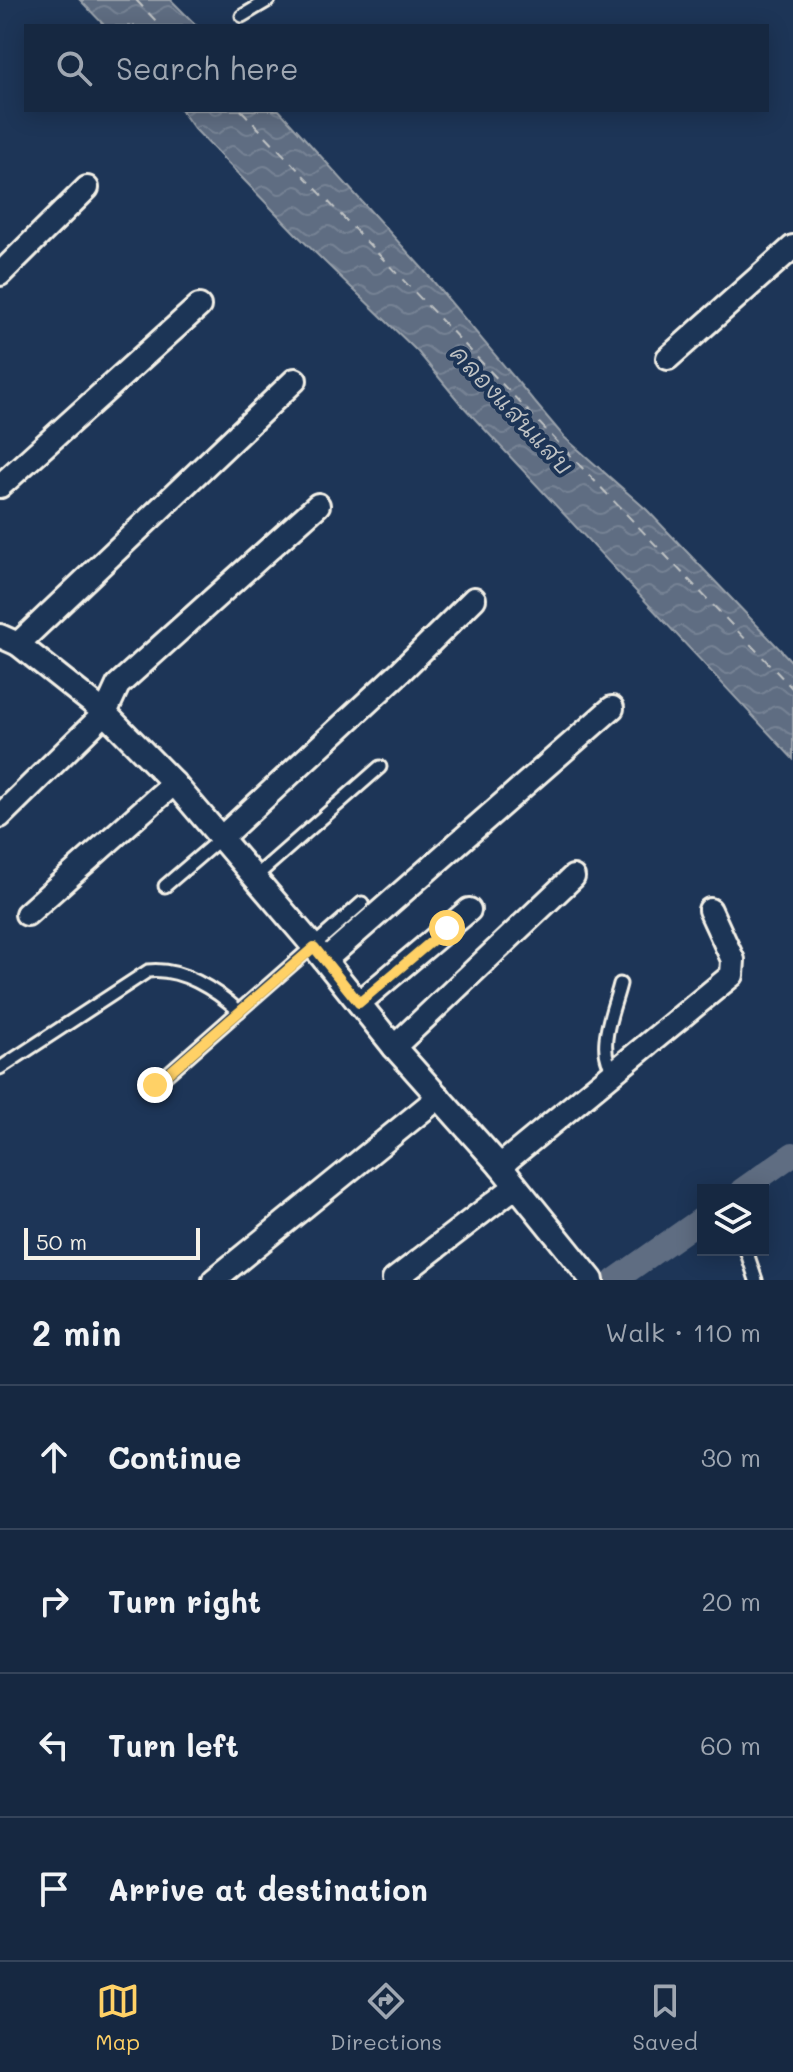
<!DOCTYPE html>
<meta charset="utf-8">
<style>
:root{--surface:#162841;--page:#23344c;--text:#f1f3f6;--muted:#9ea6b1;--line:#35445a;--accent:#ffd166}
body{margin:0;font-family:Mali,"Playpen Sans Thai",sans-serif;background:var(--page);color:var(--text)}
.controls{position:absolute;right:24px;bottom:24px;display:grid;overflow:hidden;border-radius:0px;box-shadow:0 4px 20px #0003}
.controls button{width:72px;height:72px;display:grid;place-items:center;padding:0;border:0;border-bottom:2px solid var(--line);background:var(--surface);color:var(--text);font:40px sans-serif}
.scale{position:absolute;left:24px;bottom:20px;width:176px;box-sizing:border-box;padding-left:8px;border:4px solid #f4f1e8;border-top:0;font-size:22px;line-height:28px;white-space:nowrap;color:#f4f1e8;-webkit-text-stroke:6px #1d3557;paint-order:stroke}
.stop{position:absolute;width:24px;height:24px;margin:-18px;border:6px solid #ffd166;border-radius:50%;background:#fff}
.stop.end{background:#ffd166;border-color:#fff;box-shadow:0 2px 8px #0008}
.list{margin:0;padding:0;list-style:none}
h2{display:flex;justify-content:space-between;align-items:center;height:104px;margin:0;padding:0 32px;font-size:34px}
h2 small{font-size:26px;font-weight:400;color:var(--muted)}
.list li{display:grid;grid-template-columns:52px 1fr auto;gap:24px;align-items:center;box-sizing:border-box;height:144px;padding:0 32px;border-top:2px solid var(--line)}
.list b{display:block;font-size:30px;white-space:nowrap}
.list em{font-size:26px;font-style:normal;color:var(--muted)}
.icon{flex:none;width:44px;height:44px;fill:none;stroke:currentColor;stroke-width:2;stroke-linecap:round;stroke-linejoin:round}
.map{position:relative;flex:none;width:793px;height:1280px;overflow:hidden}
.search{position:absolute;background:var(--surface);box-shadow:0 4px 20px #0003;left:24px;right:24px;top:24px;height:88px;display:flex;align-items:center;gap:20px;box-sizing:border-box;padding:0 28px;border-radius:0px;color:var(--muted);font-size:30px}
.sheet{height:680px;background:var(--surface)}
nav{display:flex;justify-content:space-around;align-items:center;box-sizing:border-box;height:112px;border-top:2px solid var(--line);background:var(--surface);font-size:22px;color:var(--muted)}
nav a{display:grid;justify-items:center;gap:4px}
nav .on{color:var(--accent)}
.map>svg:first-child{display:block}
.water{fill:url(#water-waves);stroke:#9aa2ab;stroke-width:2}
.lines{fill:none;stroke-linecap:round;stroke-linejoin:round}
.canal{stroke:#5e6d82;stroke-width:24}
.ferry{stroke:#c0c3c4;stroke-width:2;stroke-dasharray:10 8;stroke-linecap:butt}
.lane-casing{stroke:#f4f1e8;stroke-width:17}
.street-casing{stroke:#f4f1e8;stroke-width:28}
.lane{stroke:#1d3557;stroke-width:11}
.street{stroke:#1d3557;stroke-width:22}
.route{stroke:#ffd166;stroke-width:10}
.labels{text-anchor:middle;stroke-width:8;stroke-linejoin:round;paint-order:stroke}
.water-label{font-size:24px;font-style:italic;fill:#c0c3c4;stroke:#1d3557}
</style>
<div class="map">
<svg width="793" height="1280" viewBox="0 0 793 1280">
<defs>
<pattern id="water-waves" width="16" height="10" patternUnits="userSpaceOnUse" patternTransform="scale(2)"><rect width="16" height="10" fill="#5e6d82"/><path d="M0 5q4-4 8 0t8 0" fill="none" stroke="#768294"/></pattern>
</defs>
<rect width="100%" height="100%" fill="#1d3557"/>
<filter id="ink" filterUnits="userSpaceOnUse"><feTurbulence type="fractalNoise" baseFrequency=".0125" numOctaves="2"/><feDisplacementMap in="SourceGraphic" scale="16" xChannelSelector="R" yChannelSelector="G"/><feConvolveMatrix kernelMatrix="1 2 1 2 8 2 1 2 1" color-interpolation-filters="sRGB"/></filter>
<g filter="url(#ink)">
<g class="water">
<polygon points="80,0 171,0 197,26 105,26"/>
<polygon points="181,110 279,110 422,268 564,437 647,510 793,663 793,759 460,403 418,352 296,234 194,128"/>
</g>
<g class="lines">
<g class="canal">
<polyline points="742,1190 793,1154"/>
<polyline points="615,1280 703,1218"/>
</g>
<g class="ferry">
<polyline points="136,0 161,26"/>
<polyline points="241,110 793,689"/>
</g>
<g class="lane-casing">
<g id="lane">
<polyline points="242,16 269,0"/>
<polyline points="255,877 380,767"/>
<polyline points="165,886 221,838"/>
<path d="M0,1068l148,-97c33,-4 68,19 91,40l123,-108"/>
<path d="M615,1072c-21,-21 -1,-63 5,-88"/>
<polyline points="155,1085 239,1011"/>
<polyline points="746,1250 756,1280"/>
</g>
</g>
<g class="street-casing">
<g id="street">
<polyline points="0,274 87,188"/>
<polyline points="668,358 793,247"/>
<polyline points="0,486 199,306"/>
<polyline points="0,636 18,644 105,713 174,783 314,947 394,1047 500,1166 592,1280"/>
<polyline points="18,644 295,380"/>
<polyline points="0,816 105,713 118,685 318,505"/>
<polyline points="221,838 401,671 474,599"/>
<polyline points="27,914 174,783"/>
<polyline points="325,960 612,708"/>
<polyline points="359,1003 469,910"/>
<polyline points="394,1047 573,877"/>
<polyline points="500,1166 732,975 733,960 710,910"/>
<polyline points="214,1280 439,1097"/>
<polyline points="394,1280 516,1186"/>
</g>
</g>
<use href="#lane" class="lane"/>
<use href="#street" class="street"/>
</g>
</g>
<g class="lines" filter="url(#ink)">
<polyline class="route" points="155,1085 314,947 359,1003 447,928"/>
</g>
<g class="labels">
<g class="water-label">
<text transform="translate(511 410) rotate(47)" y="8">คลองแสนแสบ</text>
</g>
</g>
</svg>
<div class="controls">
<button><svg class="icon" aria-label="layers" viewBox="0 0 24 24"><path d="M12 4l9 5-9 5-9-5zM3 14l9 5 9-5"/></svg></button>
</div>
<div class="scale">50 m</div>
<div class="stop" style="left:447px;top:928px"></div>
<div class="stop end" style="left:155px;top:1085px"></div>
<div class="search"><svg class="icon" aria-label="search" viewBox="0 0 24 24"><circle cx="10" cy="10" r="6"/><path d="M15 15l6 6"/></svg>Search here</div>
</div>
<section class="sheet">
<h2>2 min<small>Walk · 110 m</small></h2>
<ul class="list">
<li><svg class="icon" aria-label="ahead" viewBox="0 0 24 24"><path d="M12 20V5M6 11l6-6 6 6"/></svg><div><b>Continue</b></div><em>30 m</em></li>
<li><svg class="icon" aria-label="right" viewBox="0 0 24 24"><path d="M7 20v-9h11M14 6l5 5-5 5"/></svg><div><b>Turn right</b></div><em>20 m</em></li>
<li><svg class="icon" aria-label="left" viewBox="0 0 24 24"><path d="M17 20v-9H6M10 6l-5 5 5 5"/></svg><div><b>Turn left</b></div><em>60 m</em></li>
<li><svg class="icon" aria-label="arrive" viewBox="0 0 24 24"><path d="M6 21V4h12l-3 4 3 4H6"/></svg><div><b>Arrive at destination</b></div></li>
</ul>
</section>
<nav>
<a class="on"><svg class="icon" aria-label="map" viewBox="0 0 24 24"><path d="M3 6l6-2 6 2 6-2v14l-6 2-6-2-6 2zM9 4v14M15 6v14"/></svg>Map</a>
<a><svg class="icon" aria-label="directions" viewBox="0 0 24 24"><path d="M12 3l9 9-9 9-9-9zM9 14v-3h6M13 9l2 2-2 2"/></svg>Directions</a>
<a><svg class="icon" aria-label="saved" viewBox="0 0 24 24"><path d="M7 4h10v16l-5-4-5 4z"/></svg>Saved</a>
</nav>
